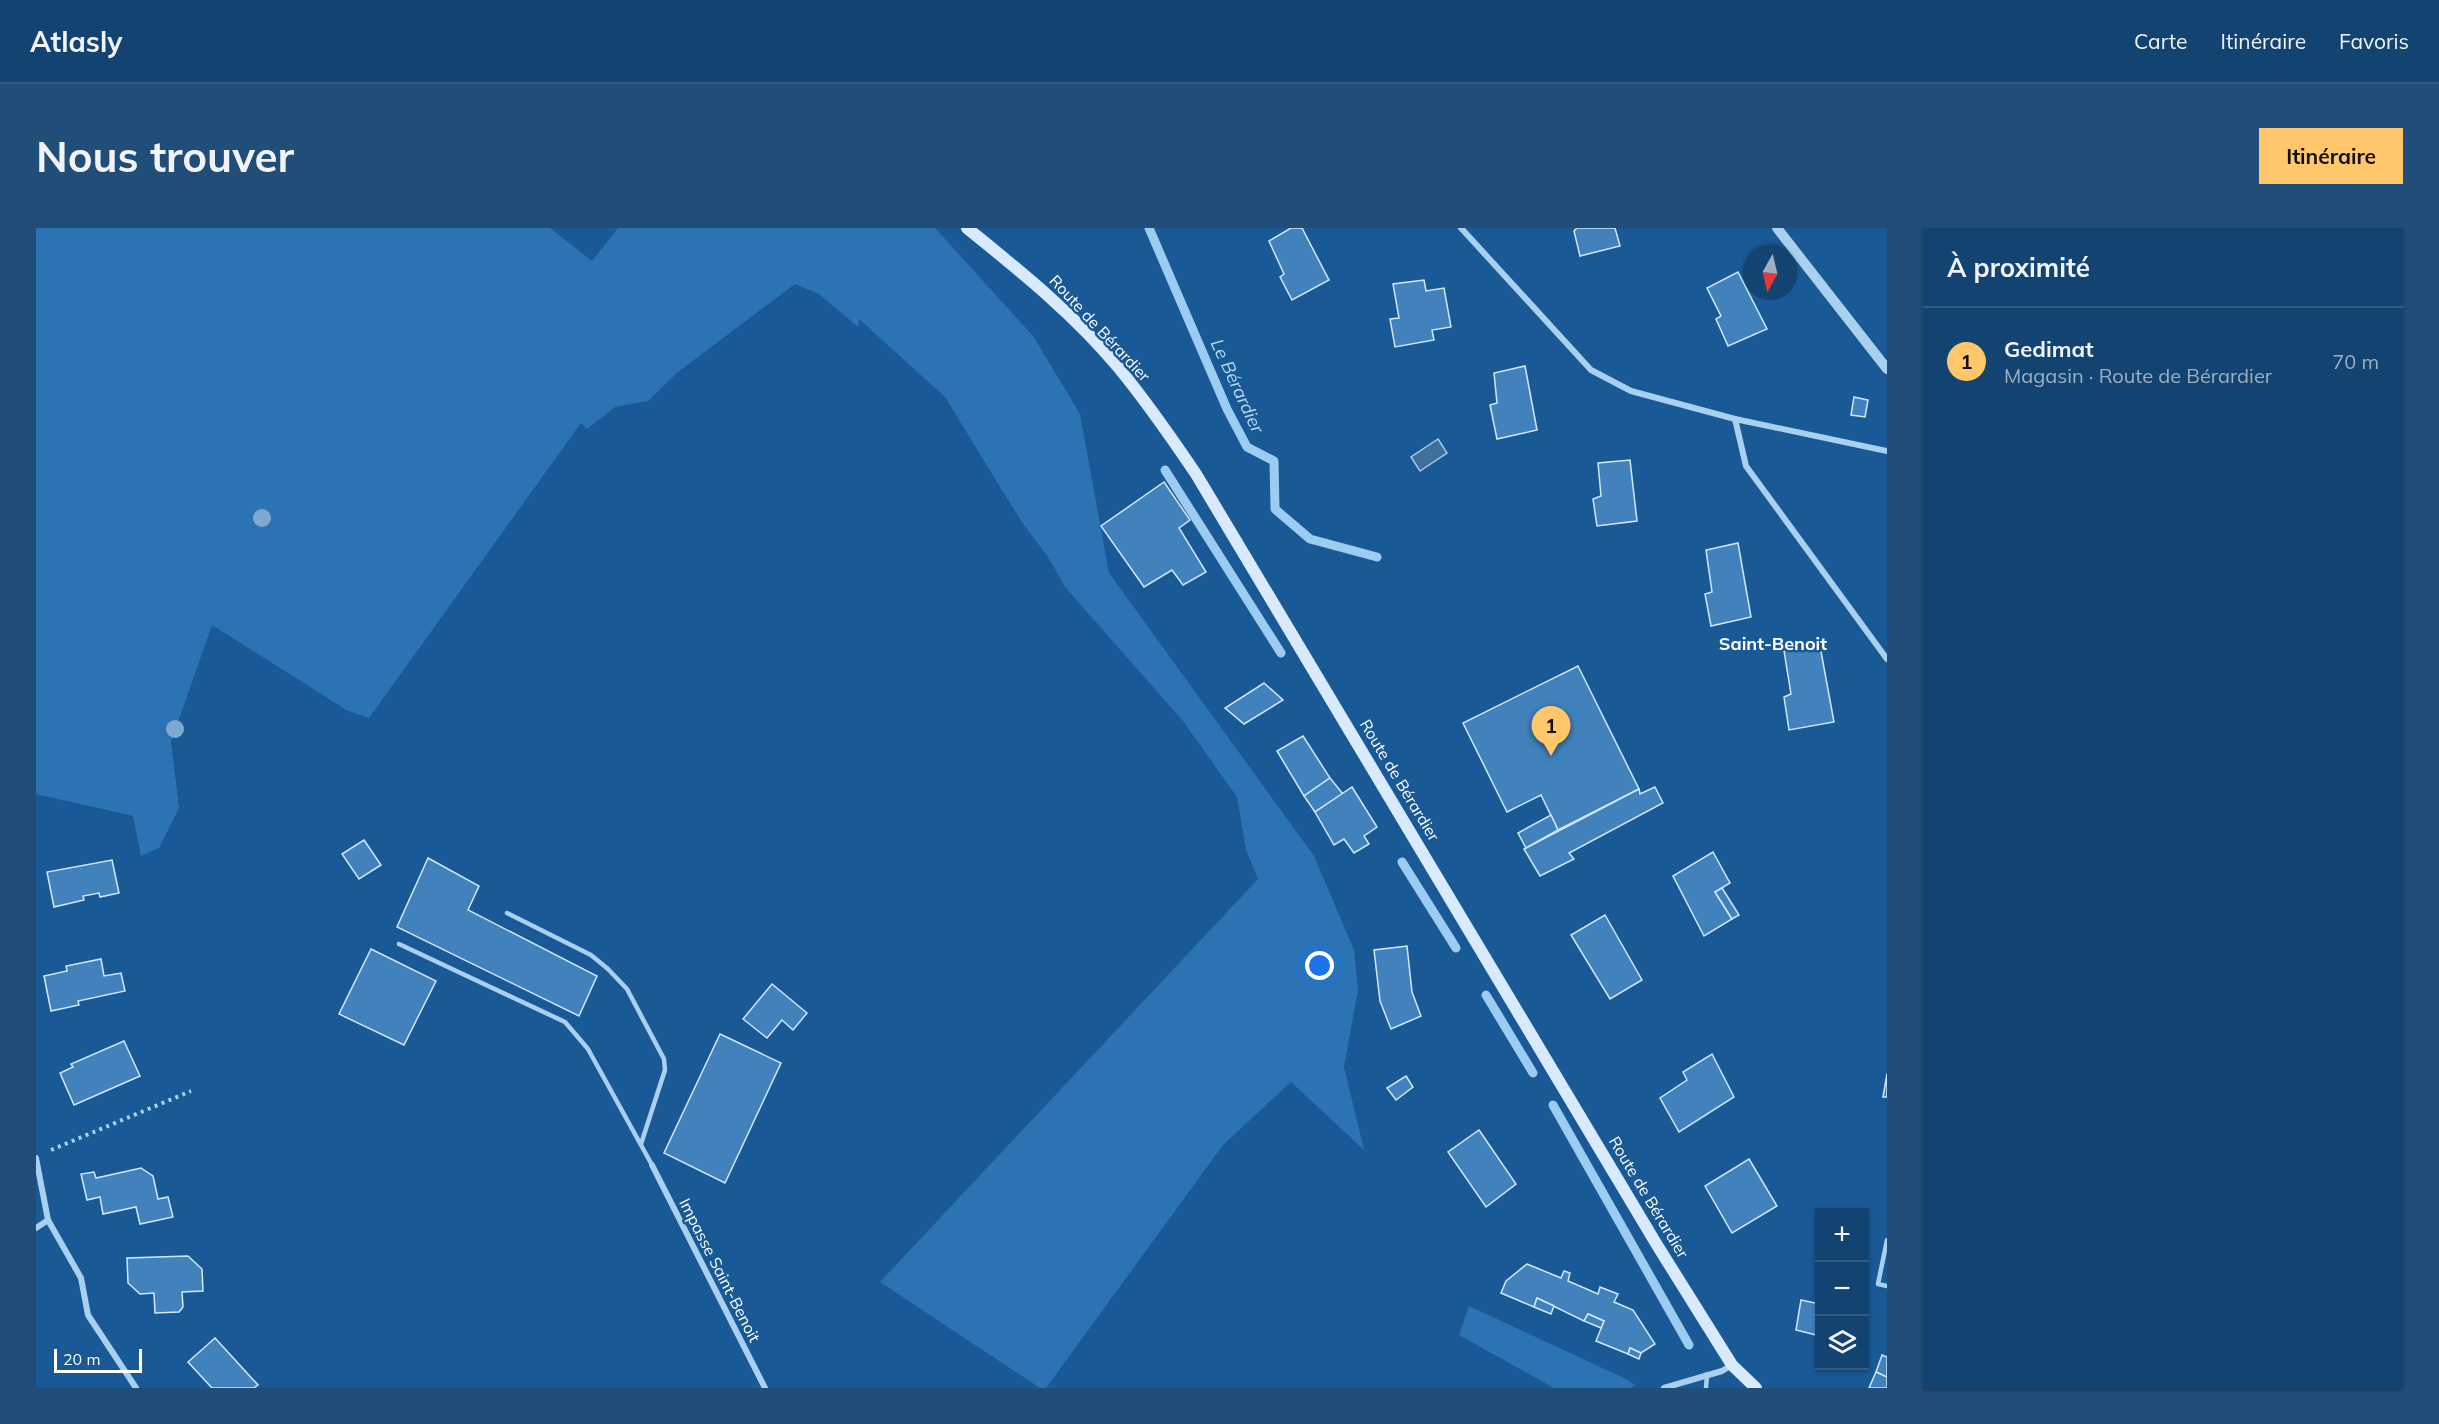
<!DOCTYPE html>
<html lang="fr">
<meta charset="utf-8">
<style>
:root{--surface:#134370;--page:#204e78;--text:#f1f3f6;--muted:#9db0c3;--line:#325c83;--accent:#ffc769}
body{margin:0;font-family:Mulish,sans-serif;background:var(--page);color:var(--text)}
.controls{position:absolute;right:18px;bottom:18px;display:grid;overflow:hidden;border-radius:0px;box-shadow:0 2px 4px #0004}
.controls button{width:54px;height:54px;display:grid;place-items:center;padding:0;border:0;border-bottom:2px solid var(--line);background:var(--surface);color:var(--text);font:30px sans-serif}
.compass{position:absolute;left:1707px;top:18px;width:54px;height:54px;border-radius:50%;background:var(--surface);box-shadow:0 2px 4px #0004;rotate:188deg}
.scale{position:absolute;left:18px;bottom:15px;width:88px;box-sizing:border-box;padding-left:6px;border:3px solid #fff;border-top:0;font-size:16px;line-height:21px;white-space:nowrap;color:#fff;-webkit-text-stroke:4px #195995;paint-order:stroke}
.you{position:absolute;left:1284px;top:738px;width:21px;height:21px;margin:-15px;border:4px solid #fff;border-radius:50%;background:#1a73e8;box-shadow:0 0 0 9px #1a73e833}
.badge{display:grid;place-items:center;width:39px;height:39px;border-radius:50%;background:var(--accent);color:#111;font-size:20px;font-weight:700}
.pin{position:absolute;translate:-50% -50px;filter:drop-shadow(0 2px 3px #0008)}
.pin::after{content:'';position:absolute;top:32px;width:21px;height:18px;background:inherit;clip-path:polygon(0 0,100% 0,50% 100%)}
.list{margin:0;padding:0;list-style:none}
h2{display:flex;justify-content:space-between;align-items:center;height:78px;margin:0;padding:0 24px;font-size:26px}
h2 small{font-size:20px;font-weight:400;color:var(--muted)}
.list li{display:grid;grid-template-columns:39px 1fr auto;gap:18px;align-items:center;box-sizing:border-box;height:108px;padding:0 24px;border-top:2px solid var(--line)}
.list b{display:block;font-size:22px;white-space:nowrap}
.list p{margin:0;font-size:20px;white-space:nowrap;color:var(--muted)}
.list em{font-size:20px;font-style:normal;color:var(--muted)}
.icon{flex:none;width:33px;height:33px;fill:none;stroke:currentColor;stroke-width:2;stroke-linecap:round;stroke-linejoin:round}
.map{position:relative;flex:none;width:1851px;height:1160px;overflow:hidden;border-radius:0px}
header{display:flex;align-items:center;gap:36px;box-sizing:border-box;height:84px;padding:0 30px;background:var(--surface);border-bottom:2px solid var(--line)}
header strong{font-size:28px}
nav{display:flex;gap:33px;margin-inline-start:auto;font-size:21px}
.intro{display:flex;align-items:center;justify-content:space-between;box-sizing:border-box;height:144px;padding:0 36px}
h1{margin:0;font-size:42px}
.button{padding:15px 27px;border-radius:0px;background:var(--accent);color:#111;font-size:21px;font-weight:700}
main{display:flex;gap:36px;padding:0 36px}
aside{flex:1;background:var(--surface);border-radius:0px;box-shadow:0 2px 4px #0004}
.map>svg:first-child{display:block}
.green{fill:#2c73b3}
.water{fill:#426f9a;stroke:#9dccf2;stroke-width:1.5}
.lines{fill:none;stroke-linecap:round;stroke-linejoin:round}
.stream{stroke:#9dccf2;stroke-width:9}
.building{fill:#4182bc;stroke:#d1e8fb;stroke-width:1.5}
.path{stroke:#aad0f0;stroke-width:4;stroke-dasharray:3 4.5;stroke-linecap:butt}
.service{stroke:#aad0f0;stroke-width:4.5}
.minor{stroke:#aad0f0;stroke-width:6}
.tertiary{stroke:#aad0f0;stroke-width:10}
.secondary{stroke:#d8eafb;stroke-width:12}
.tree{fill:#7ea8cd}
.labels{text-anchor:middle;stroke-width:5;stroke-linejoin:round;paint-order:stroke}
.street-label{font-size:16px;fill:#fff;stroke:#195995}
.water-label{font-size:18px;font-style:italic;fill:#b6d9f7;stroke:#195995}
.neighbourhood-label{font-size:18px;font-weight:bold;fill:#fff;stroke:#195995}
</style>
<header>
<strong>Atlasly</strong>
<nav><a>Carte</a><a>Itinéraire</a><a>Favoris</a></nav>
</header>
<div class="intro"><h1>Nous trouver</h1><a class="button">Itinéraire</a></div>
<main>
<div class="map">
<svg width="1851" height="1160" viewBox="0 0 1851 1160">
<rect width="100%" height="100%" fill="#195995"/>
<g class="green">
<polygon points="0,0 514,0 556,33 582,0 899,0 997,108 1044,186 1073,345 1278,628 1318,722 1322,762 1308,839 1328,922 1255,854 1187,917 1010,1160 1004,1160 844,1054 1222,651 1210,622 1201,569 1147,493 1029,359 1012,329 985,293 909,169 823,91 822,99 783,66 759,56 642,144 612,173 579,179 551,201 545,195 333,490 312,483 176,397 135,514 143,580 123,620 105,628 97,588 0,566"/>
<polygon points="1433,1078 1590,1151 1599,1157 1595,1160 1518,1160 1423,1107"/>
</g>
<polygon class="water" points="1402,211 1411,225 1384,243 1375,229"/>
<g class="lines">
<g class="stream">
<polyline points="1113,0 1191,181 1211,219 1238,233 1239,281 1274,311 1341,329"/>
<polyline points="1129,242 1245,425"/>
<polyline points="1366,634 1420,720"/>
<polyline points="1450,767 1497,845"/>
<polyline points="1517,877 1653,1117"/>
</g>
</g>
<g class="building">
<polygon points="1255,0 1266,0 1293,52 1256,72 1244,49 1248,46 1233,13"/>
<polygon points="1579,0 1584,18 1544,28 1538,3 1541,0"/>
<polygon points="1702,44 1731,101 1692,118 1680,91 1685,88 1671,60"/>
<polygon points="1388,52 1390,63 1408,60 1415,99 1396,102 1398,112 1359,119 1354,91 1363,90 1357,56"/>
<polygon points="1489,138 1501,202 1461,211 1454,177 1461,175 1458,145"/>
<polygon points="1818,169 1832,172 1829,189 1815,187"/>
<polygon points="1594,232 1601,293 1561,298 1557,271 1565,268 1562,235"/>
<polygon points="1128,254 1154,292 1143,300 1170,344 1147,357 1136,342 1108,359 1065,298"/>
<polygon points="1702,315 1715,389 1675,398 1669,366 1676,364 1670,322"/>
<polygon points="1784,418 1798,494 1753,502 1748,469 1755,466 1748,423"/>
<polygon points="1542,438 1603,561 1522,602 1505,567 1471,584 1427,495"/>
<polygon points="1228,455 1247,472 1208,496 1189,480"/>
<polygon points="1267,508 1294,550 1268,568 1241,523"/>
<polygon points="1294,550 1307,566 1279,584 1268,568"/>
<polygon points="1316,559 1341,599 1328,608 1333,616 1318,625 1308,611 1298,617 1279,584"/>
<polygon points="1619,559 1627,575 1533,625 1538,631 1504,648 1488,621 1603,561 1604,566"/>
<polygon points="1515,587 1522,602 1490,620 1482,605"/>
<polygon points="328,612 345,637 323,651 306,626"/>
<polygon points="1677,624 1694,655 1679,664 1696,691 1668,708 1637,648"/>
<polygon points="392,630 443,658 432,682 561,748 543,788 361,699"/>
<polygon points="76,632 83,665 64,669 63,665 47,668 48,672 18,679 11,644"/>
<polygon points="1686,660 1703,687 1696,691 1679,664"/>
<polygon points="1569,687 1606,752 1574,771 1535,707"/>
<polygon points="1371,718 1376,764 1385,788 1355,801 1344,773 1338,722"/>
<polygon points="335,721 400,753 368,817 303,786"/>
<polygon points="65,731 68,748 85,745 89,763 42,773 43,777 15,783 8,748 31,743 30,738"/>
<polygon points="736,756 771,785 757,802 746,792 731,810 707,791"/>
<polygon points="684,806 745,835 689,955 628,925"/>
<polygon points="88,813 104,848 38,877 24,845 37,839 35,836"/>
<polygon points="1676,826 1698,869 1643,904 1624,870 1651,852 1647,844"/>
<polygon points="1851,846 1851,869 1847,869"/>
<polygon points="1370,848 1377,859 1360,872 1351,860"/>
<polygon points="1443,902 1480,956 1450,979 1412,924"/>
<polygon points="1713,931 1741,978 1696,1005 1669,958"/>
<polygon points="105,940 117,948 122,971 132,969 137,989 104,996 100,979 67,986 64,969 51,972 45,946 58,944 60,950"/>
<polygon points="152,1028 166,1041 167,1063 146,1064 147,1079 143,1084 119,1085 118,1065 104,1066 92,1055 91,1030"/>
<polygon points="1491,1036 1525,1050 1528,1043 1534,1045 1532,1053 1562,1066 1564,1059 1582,1066 1578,1074 1597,1082 1619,1116 1605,1125 1594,1120 1592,1126 1560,1113 1568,1093 1552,1086 1548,1093 1501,1070 1498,1079 1465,1065 1470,1053"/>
<polygon points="1501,1070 1518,1078 1515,1086 1498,1079"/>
<polygon points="1765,1072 1784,1076 1784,1108 1760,1102"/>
<polygon points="1552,1086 1568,1093 1565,1100 1548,1093"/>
<polygon points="179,1110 222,1157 218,1160 176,1160 152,1134"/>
<polygon points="1594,1120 1605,1125 1603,1131 1592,1126"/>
<polygon points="1846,1127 1851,1129 1851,1149 1840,1144"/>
<polygon points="1840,1144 1851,1149 1851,1160 1833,1160"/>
</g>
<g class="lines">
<polyline class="path" points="15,922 155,863"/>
<g class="service">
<polyline points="471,685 555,727 572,741 591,761 628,831 629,842 605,916"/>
<polyline points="363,716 529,794 552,821 616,937"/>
<polyline points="1851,1012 1842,1056 1851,1058"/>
<polyline points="1670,1160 1671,1146"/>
</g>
<g class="minor">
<polyline points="1425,0 1555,142 1595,163 1699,191"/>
<polyline points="1851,223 1699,191 1710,238 1851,431"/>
<polyline points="0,930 12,992 45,1050 52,1087 100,1160"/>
<polyline points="616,937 729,1160"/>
<polyline points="0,1000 12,992"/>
<polyline points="1628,1160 1686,1143 1696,1137"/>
</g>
<polyline class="tertiary" points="1741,0 1851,141"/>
<path class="secondary" d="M931,0c53,43 107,86 151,139 28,34 53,70 78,107l461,771 75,120 24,23"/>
</g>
<g class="tree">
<circle cx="226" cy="290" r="9"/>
<circle cx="139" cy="501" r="9"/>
</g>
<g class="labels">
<g class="street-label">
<text transform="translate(1064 100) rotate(47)" y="6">Route de Bérardier</text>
<text transform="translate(1364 552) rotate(59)" y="6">Route de Bérardier</text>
<text transform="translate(1613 969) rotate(59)" y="6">Route de Bérardier</text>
<text transform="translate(684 1042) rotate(63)" y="6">Impasse Saint-Benoit</text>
</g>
<g class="water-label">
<text transform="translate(1201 158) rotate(65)" y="6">Le Bérardier</text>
</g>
<g class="neighbourhood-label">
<text x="1737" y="422">Saint-Benoit</text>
</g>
</g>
</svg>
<div class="controls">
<button>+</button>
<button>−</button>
<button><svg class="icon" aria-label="layers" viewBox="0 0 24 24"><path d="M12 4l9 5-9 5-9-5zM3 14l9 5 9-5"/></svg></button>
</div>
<svg class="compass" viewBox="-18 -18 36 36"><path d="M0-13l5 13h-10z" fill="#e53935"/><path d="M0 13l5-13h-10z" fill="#9db0c3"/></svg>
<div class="scale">20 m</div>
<div class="you"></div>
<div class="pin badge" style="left:1515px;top:528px">1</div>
</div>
<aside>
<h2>À proximité<small></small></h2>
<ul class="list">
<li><span class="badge">1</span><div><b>Gedimat</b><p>Magasin · Route de Bérardier</p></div><em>70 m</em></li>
</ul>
</aside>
</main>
